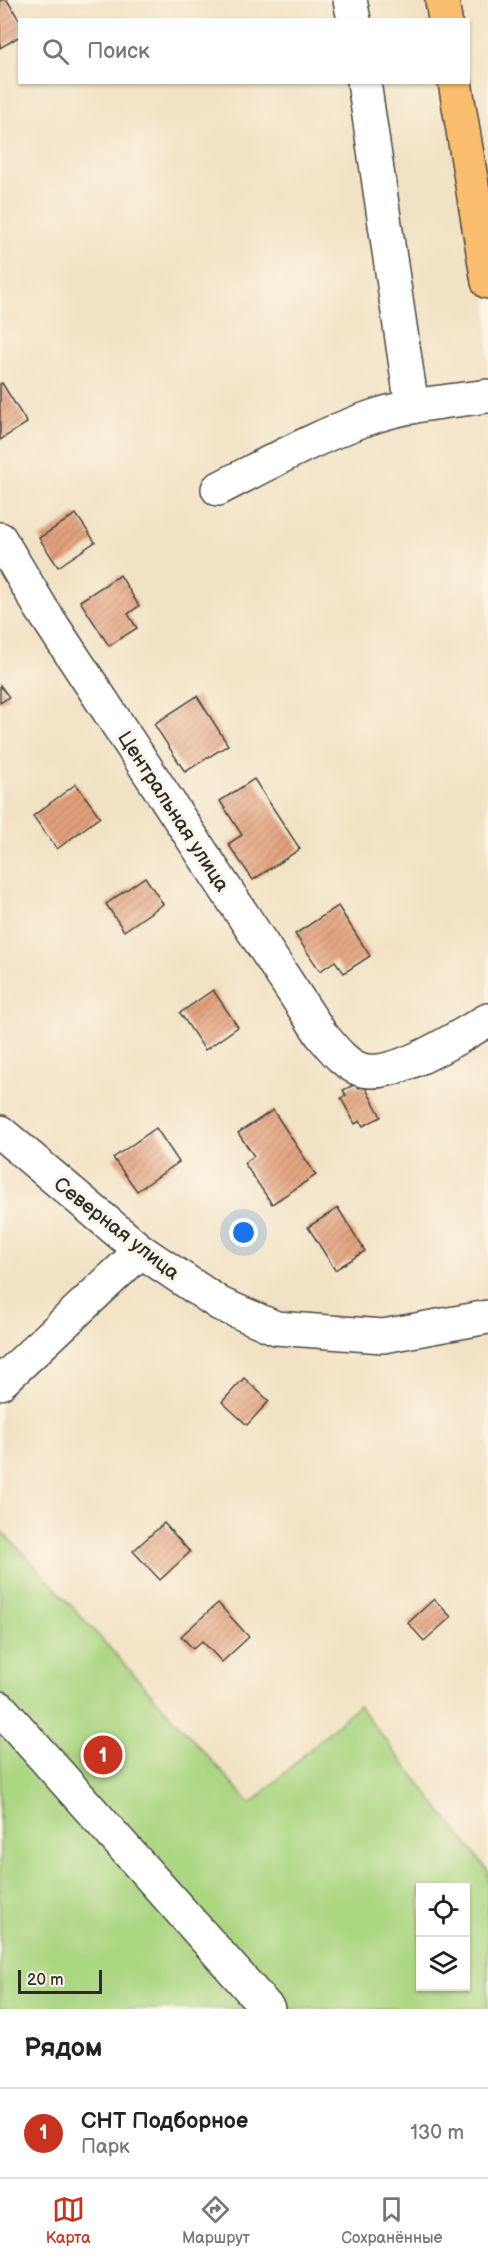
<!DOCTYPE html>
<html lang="ru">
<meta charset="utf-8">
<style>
:root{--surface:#fff;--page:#f6f6f6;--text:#222;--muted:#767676;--line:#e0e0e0;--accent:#c8321e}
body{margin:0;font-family:"Balsamiq Sans",sans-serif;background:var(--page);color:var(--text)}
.controls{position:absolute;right:18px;bottom:18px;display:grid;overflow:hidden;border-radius:0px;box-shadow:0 2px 4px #0004}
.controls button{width:54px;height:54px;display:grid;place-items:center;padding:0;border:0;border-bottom:2px solid var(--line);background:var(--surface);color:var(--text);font:30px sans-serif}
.scale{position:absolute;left:18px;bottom:15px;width:84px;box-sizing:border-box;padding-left:6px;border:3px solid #2b2b2b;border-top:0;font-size:16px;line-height:21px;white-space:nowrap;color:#2b2b2b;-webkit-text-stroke:4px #fcf5e5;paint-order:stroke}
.you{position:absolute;left:244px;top:1233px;width:21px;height:21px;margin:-15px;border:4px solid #fff;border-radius:50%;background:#1a73e8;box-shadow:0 0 0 9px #1a73e833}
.badge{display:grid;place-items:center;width:39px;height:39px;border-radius:50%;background:var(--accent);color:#fff;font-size:20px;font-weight:700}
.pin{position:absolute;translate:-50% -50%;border:3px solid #fff;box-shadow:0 2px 6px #0006}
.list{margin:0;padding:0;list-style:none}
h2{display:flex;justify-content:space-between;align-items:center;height:78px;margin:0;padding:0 24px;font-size:26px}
h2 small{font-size:20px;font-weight:400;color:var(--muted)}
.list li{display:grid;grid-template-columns:39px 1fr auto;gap:18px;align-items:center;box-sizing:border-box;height:90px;padding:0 24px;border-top:2px solid var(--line)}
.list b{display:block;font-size:22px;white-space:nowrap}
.list p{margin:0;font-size:20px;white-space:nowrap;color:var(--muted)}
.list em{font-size:20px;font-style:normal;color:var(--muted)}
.icon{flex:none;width:33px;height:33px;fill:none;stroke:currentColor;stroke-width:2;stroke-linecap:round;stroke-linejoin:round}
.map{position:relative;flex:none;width:488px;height:2009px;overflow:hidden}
.search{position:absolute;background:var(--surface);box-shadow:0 2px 4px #0004;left:18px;right:18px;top:18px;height:66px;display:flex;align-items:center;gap:15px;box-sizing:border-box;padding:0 21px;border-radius:0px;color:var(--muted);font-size:22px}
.sheet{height:168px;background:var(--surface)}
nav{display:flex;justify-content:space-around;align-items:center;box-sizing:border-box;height:84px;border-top:2px solid var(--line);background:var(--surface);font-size:16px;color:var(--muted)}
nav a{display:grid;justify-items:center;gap:3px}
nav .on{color:var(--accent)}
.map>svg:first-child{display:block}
.green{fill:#abd682;stroke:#6b8056;stroke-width:1.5;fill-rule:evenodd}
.building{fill:url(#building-hatch)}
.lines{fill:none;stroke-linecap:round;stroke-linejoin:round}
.minor-casing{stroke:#494642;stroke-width:36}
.major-casing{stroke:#494642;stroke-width:36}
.minor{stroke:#fff;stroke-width:33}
.major{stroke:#fbbd6e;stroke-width:33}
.labels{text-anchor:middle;stroke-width:6;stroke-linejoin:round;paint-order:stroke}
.street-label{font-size:20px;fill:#2b2b2b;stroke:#fcf5e5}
</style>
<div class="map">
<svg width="488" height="2009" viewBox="0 0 488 2009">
<defs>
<pattern id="building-hatch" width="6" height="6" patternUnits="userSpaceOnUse" patternTransform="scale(1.5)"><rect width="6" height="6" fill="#e3a07c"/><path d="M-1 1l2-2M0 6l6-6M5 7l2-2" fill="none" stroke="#b88366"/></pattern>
</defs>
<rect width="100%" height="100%" fill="#fcf5e5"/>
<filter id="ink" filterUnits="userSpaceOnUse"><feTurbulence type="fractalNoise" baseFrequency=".0167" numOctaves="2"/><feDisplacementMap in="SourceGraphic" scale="12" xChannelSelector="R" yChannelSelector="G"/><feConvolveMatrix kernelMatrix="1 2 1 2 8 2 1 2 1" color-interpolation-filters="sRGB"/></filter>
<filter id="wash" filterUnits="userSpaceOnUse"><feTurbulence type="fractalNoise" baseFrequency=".008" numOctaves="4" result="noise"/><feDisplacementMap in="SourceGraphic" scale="24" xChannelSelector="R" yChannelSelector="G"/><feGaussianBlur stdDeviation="1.35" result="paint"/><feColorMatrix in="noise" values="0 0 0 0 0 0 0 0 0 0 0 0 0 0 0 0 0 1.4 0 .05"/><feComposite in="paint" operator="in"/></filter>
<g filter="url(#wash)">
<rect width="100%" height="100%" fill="#f2e2c5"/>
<path class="green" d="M0,1530l28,28 223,246 107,-99 130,166v138h-488zM420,1888h46v98h-46z"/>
<g id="blocks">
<g class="building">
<polygon points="0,0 7,0 20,21 20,36 0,48"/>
<polygon points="2,383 27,423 0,440 0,384"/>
<polygon points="76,514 95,542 58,567 39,538"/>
<polygon points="120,575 139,606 128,614 137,628 109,646 80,601"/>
<polygon points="0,685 9,697 0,703"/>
<polygon points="197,696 228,745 185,772 154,724"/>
<polygon points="254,779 300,849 253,880 228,844 242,835 220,801"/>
<polygon points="76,784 100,817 57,849 33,816"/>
<polygon points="145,877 163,904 124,931 106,904"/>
<polygon points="338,906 370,956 344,973 335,961 320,971 295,934"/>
<polygon points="213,990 238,1027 205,1050 180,1013"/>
<polygon points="356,1084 359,1088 364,1085 381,1117 363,1126 360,1121 355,1124 341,1098 346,1095 343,1090"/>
<polygon points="273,1110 316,1175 272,1204 244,1163 254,1156 238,1133"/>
<polygon points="156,1128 179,1162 137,1191 113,1158"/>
<polygon points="338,1208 365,1251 335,1270 308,1227"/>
<polygon points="244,1378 269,1401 247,1425 222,1402"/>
<polygon points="164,1523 190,1552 160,1580 133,1551"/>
<polygon points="434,1599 451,1617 424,1641 408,1623"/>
<polygon points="218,1603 249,1637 222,1662 202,1641 193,1649 181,1636"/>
</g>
</g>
</g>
<g filter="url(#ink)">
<use href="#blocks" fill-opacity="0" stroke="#494642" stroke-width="1.5"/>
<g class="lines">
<g class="minor-casing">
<g id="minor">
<polyline points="350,0 354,20"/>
<polyline points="364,82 412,407"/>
<path d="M218,489c51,-26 103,-55 157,-73 36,-12 76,-15 113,-20"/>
<path d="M0,539l41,69 280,426c11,13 24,31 41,36 33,9 97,-34 126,-50"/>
<polyline points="0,1132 141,1251 220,1304 276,1328 383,1336 488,1317"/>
<polyline points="0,1383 141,1251"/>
<polyline points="0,1708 268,2009"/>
</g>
</g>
<g class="major-casing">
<g id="major">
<polyline points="442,0 445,20"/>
<polyline points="455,82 488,282"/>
</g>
</g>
<use href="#minor" class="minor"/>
<use href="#major" class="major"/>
</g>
</g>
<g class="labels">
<g class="street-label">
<text transform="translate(174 811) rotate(57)" y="7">Центральная улица</text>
<text transform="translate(117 1228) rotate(38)" y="7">Северная улица</text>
</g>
</g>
</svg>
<div class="controls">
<button><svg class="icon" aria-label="locate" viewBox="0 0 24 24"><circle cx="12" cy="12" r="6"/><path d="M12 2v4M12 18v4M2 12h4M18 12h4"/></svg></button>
<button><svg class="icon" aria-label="layers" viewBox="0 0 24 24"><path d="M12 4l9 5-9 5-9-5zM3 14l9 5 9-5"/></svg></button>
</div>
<div class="scale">20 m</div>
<div class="you"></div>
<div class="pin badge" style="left:103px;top:1755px">1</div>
<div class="search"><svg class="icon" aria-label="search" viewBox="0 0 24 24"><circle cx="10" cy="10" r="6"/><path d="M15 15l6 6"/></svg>Поиск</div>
</div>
<section class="sheet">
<h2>Рядом<small></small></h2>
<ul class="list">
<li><span class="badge">1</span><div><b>СНТ Подборное</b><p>Парк</p></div><em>130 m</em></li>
</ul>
</section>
<nav>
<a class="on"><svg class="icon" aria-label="map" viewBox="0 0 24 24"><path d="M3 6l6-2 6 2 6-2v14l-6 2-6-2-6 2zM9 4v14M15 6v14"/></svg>Карта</a>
<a><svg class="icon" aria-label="directions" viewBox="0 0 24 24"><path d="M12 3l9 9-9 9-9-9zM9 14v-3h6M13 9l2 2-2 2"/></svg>Маршрут</a>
<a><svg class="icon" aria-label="saved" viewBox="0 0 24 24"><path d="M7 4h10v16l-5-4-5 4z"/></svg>Сохранённые</a>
</nav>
